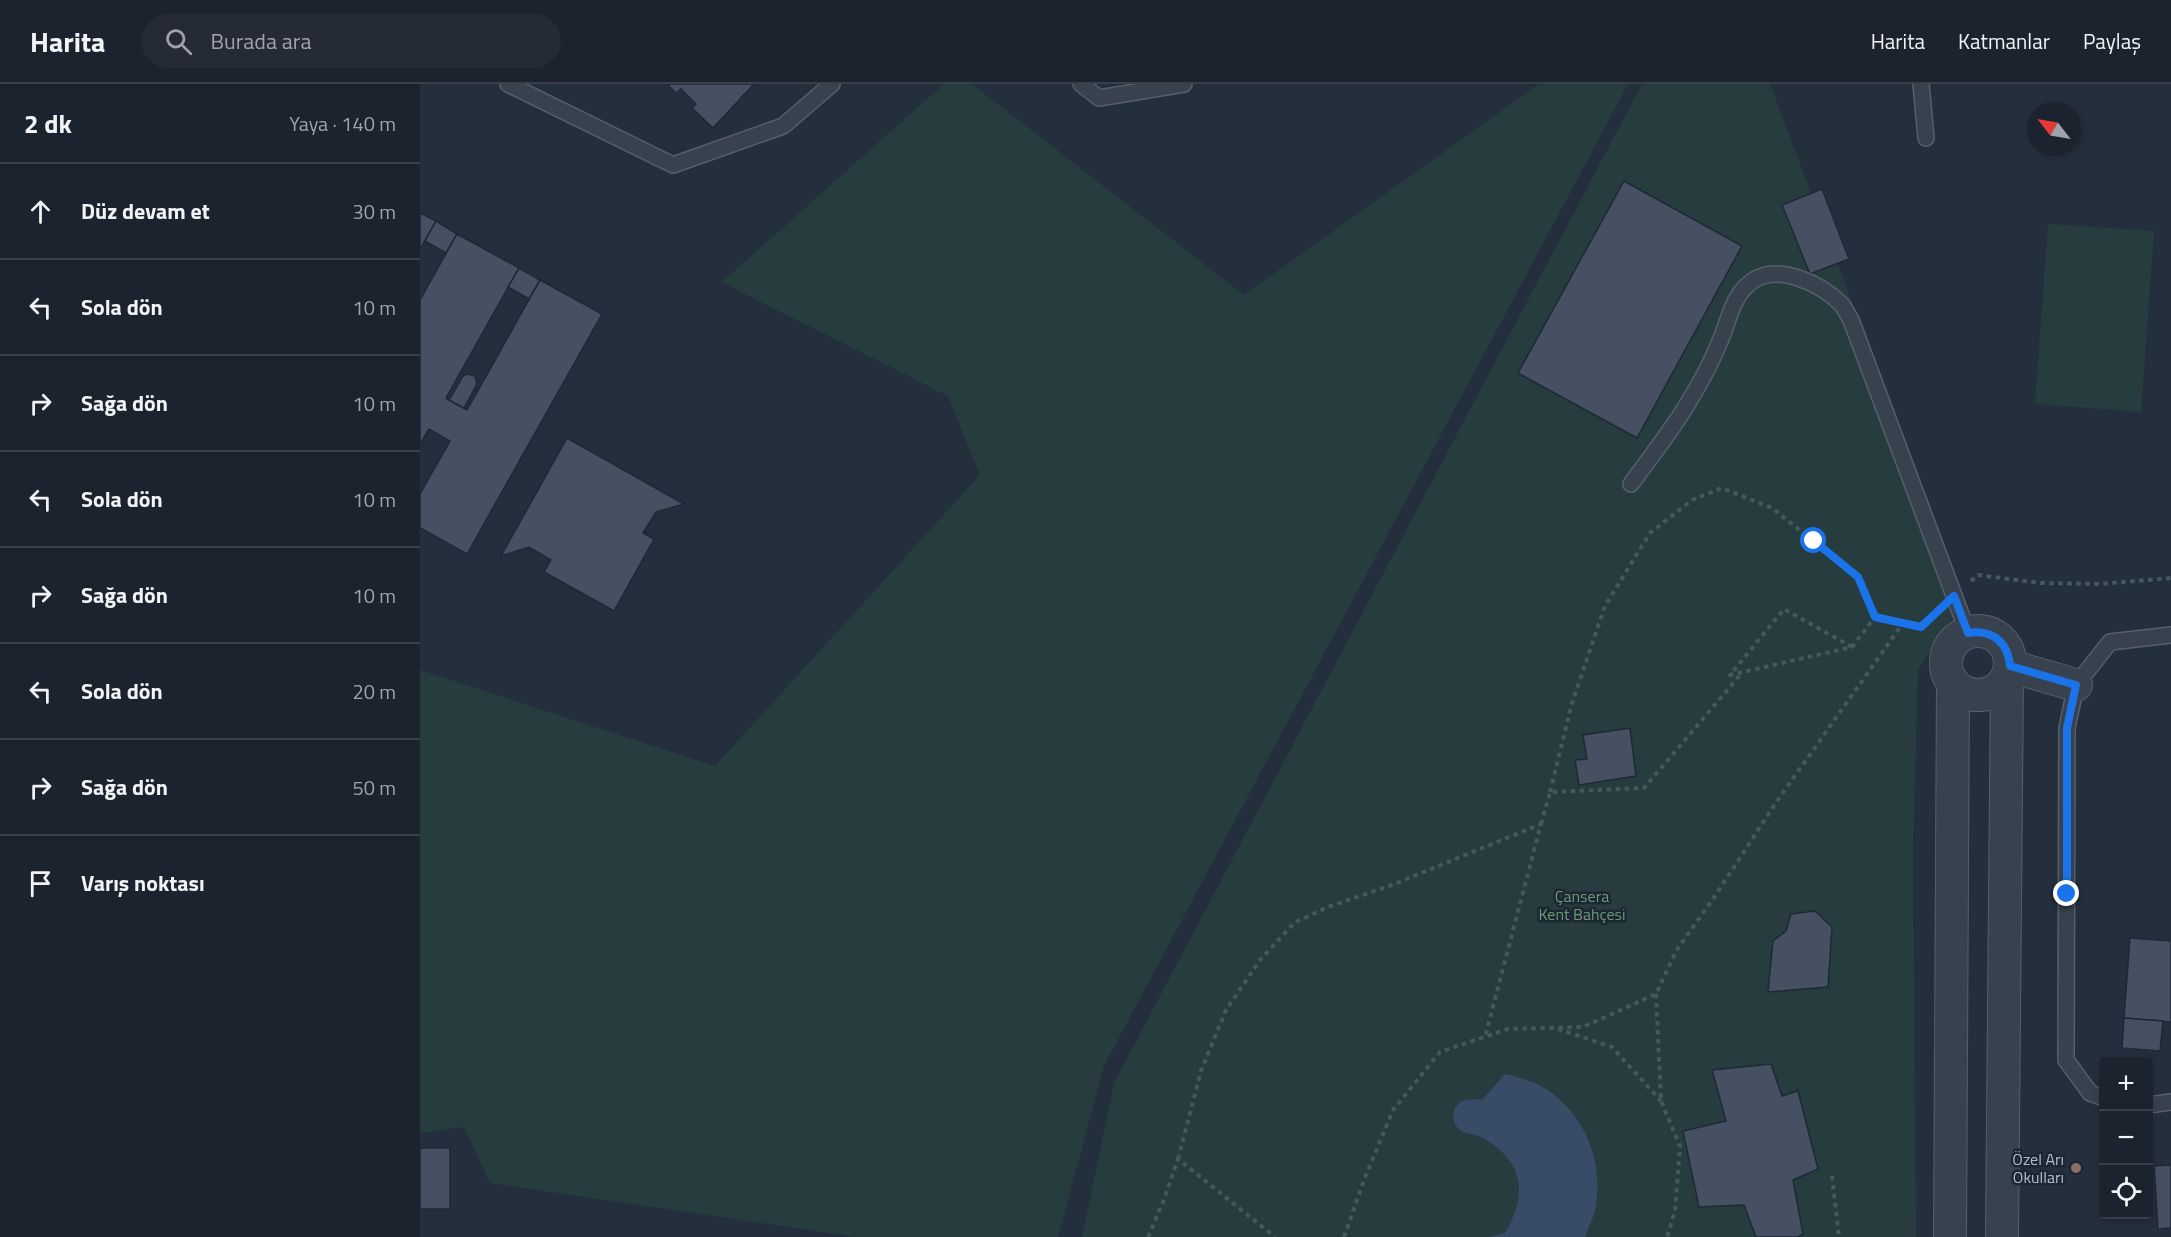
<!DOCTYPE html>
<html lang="tr">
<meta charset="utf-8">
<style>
:root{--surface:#1b232e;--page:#242b36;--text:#f1f3f6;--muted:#a0a4aa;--line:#39404a}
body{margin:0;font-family:"Titillium Web",sans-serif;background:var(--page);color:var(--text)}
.controls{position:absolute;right:18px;bottom:18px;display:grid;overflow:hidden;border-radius:6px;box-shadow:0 3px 9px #0003}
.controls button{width:54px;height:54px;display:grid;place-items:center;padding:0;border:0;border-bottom:2px solid var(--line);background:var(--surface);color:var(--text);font:30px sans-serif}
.compass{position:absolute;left:1607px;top:18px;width:54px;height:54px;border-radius:50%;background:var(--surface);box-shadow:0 3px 9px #0003;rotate:301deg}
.stop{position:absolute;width:18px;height:18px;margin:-14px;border:4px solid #1a73e8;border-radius:50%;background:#fff}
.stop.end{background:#1a73e8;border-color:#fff;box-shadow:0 2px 6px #0008}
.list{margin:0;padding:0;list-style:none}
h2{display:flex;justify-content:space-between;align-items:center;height:78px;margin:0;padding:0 24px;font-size:26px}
h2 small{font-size:20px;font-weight:400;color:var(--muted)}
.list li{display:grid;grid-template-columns:39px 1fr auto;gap:18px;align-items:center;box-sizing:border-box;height:96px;padding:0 24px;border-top:2px solid var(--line)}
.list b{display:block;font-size:22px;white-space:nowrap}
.list em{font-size:20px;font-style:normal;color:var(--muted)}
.icon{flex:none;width:33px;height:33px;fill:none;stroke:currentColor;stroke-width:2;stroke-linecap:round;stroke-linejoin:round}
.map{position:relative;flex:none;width:1751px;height:1153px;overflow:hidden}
header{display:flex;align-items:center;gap:36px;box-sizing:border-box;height:84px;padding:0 30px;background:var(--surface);border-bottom:2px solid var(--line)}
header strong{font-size:28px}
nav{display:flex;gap:33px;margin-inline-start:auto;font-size:21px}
.search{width:420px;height:54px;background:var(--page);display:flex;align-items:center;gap:15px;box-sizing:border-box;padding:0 21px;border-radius:33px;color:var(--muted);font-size:22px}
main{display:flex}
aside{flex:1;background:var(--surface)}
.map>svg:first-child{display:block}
.green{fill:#263c3f}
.water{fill:#394c67}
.building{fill:#455162;stroke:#1f2835;stroke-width:1.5}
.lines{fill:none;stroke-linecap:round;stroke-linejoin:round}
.lane-casing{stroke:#565f6c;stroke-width:18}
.street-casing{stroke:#565f6c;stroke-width:34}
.path{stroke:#44595c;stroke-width:4;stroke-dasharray:4.5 4.5;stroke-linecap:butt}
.lane{stroke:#38414e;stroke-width:15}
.street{stroke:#38414e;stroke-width:32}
.route{stroke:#1a73e8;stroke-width:8}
.education-dot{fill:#8d6e63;stroke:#1d2633;stroke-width:2}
.labels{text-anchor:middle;stroke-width:5;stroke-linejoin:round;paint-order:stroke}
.park-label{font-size:16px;fill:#6b9a76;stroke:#1d2633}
.poi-label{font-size:16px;fill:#b4bcc9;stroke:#1d2633;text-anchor:end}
</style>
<header>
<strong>Harita</strong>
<div class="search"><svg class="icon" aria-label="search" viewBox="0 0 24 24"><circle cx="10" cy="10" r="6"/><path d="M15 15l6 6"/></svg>Burada ara</div>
<nav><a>Harita</a><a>Katmanlar</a><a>Paylaş</a></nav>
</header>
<main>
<aside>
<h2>2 dk<small>Yaya · 140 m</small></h2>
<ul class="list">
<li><svg class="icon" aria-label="ahead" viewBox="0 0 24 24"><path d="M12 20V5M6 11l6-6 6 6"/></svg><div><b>Düz devam et</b></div><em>30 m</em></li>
<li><svg class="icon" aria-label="left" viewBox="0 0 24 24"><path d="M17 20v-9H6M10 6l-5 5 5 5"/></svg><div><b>Sola dön</b></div><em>10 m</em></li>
<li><svg class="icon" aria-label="right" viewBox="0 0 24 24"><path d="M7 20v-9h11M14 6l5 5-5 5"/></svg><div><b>Sağa dön</b></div><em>10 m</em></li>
<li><svg class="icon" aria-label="left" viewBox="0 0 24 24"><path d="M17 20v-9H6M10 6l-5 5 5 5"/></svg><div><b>Sola dön</b></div><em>10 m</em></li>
<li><svg class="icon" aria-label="right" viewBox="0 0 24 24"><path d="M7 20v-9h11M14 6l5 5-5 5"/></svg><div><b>Sağa dön</b></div><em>10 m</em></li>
<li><svg class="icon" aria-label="left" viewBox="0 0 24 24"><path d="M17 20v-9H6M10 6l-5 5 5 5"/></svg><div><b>Sola dön</b></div><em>20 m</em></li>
<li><svg class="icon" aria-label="right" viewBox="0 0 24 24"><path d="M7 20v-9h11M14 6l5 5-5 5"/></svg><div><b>Sağa dön</b></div><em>50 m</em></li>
<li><svg class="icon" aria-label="arrive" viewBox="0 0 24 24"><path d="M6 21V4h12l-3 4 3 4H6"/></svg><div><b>Varış noktası</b></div></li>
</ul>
</aside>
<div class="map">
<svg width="1751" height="1153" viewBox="0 0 1751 1153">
<rect width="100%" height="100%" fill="#242f3e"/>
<g class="green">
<polygon points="524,0 552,0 824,211 1119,0 1208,0 684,982 638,1153 437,1153 70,1099 44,1043 0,1049 0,586 295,682 560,391 528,312 302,198"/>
<polygon points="1222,0 1350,0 1544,516 1498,586 1493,772 1496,1153 662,1153 694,999"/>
<polygon points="1628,140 1734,147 1721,328 1615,320"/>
</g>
<path class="water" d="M1085,990c12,3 25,6 36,12 43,25 64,75 54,124 -2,9 -7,18 -10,27h-96l16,-4c24,-40 18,-73 -24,-96 -7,-4 -15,-2 -21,-7 -11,-9 -8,-26 5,-30 6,-1 13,0 18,-1z"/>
<g class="building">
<polygon points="247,0 334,0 293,44 272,24 276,20 261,5 256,9"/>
<polygon points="1204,97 1322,162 1217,354 1098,289"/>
<polygon points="1402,105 1429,175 1390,190 1362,121"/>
<polygon points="0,129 16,137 0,165"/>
<polygon points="16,137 37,150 26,169 5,157"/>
<polygon points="37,150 99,184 26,314 29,316 47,326 120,196 182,230 47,470 0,444 0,410 30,357 9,345 0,360 0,216"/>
<polygon points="99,184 120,196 109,215 88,203"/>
<polygon points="47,290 55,292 57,300 44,324 29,316 43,292"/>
<polygon points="147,354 264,420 236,428 223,449 234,455 194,527 124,488 131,476 109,463 81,472"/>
<polygon points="1210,644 1216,692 1159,701 1155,676 1167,675 1163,651"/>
<polygon points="1395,827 1412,843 1408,903 1348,908 1353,857 1366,847 1371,830"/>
<polygon points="1710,854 1751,857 1751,938 1704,934"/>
<polygon points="1704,934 1743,937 1740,967 1702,964"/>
<polygon points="1351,980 1362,1012 1378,1007 1398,1085 1373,1096 1383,1150 1378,1153 1336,1153 1324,1121 1279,1123 1263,1047 1306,1037 1292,986"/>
<rect x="0" y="1064" width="30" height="61"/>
<polygon points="1751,1081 1751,1144 1738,1145 1734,1082"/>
</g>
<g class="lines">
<g class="lane-casing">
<g id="lane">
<polyline points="88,0 253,81 363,42 412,0"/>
<polyline points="661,0 679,14 764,0"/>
<polyline points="1501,0 1506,54"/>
<path d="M1211,400c20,-28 43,-56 60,-86 11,-18 21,-37 29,-57 9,-20 12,-45 31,-59 26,-20 71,2 91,23 3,4 6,10 9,15l117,313"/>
<polyline points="1684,1014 1670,1009 1646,976 1647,644 1656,601 1690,558 1751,551"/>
<polyline points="1728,1021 1751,1018"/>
</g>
</g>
<g class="street-casing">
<g id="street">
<circle cx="1558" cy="579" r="32"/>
<polyline points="1590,582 1656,601"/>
<polyline points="1530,1153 1533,599"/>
<polyline points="1582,1153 1587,593"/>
</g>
</g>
<g class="path">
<polyline points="1551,497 1558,491 1620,499 1680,500 1751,494"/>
<polyline points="1432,563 1364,525 1310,591 1432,563 1455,533 1501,543 1517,528"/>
<polyline points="1130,708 1152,619 1185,522 1230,449 1272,416 1302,404 1352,424 1438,493 1455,533"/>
<polyline points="1121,740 1130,708 1224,704 1322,589"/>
<polyline points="1236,910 1241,1017 1260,1062 1255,1127 1247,1153"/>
<polyline points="1138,945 1192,963 1241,1017"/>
<polyline points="758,1075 781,987 806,926 840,876 874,839 908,823 972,801 1121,740 1065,953"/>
<polyline points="1412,1092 1419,1153"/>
<polyline points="728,1153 743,1118 758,1075 855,1153"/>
<polyline points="924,1153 944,1096 973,1026 1020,968 1088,945 1163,943 1236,910 1256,867 1295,812 1355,720 1483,539"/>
</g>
<use href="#lane" class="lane"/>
<use href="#street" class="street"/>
</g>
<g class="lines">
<path class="route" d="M1394,457l44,36 17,40 46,10 33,-31 14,37c24,-4 40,9 42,33l66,19 -9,43v166"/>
</g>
<circle class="education-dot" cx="1656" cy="1084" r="6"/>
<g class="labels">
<g class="park-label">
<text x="1162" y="818">Çansera<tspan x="1162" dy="18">Kent Bahçesi</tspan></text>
</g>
<g class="poi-label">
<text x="1644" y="1081">Özel Arı<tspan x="1644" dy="18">Okulları</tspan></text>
</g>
</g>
</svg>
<div class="controls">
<button>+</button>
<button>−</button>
<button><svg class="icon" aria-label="locate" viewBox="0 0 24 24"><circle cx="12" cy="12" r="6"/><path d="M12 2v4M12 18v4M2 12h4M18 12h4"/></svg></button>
</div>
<svg class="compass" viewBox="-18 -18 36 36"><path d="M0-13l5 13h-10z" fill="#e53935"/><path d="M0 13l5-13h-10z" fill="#a0a4aa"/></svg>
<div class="stop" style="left:1394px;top:457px"></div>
<div class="stop end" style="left:1647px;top:810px"></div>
</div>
</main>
